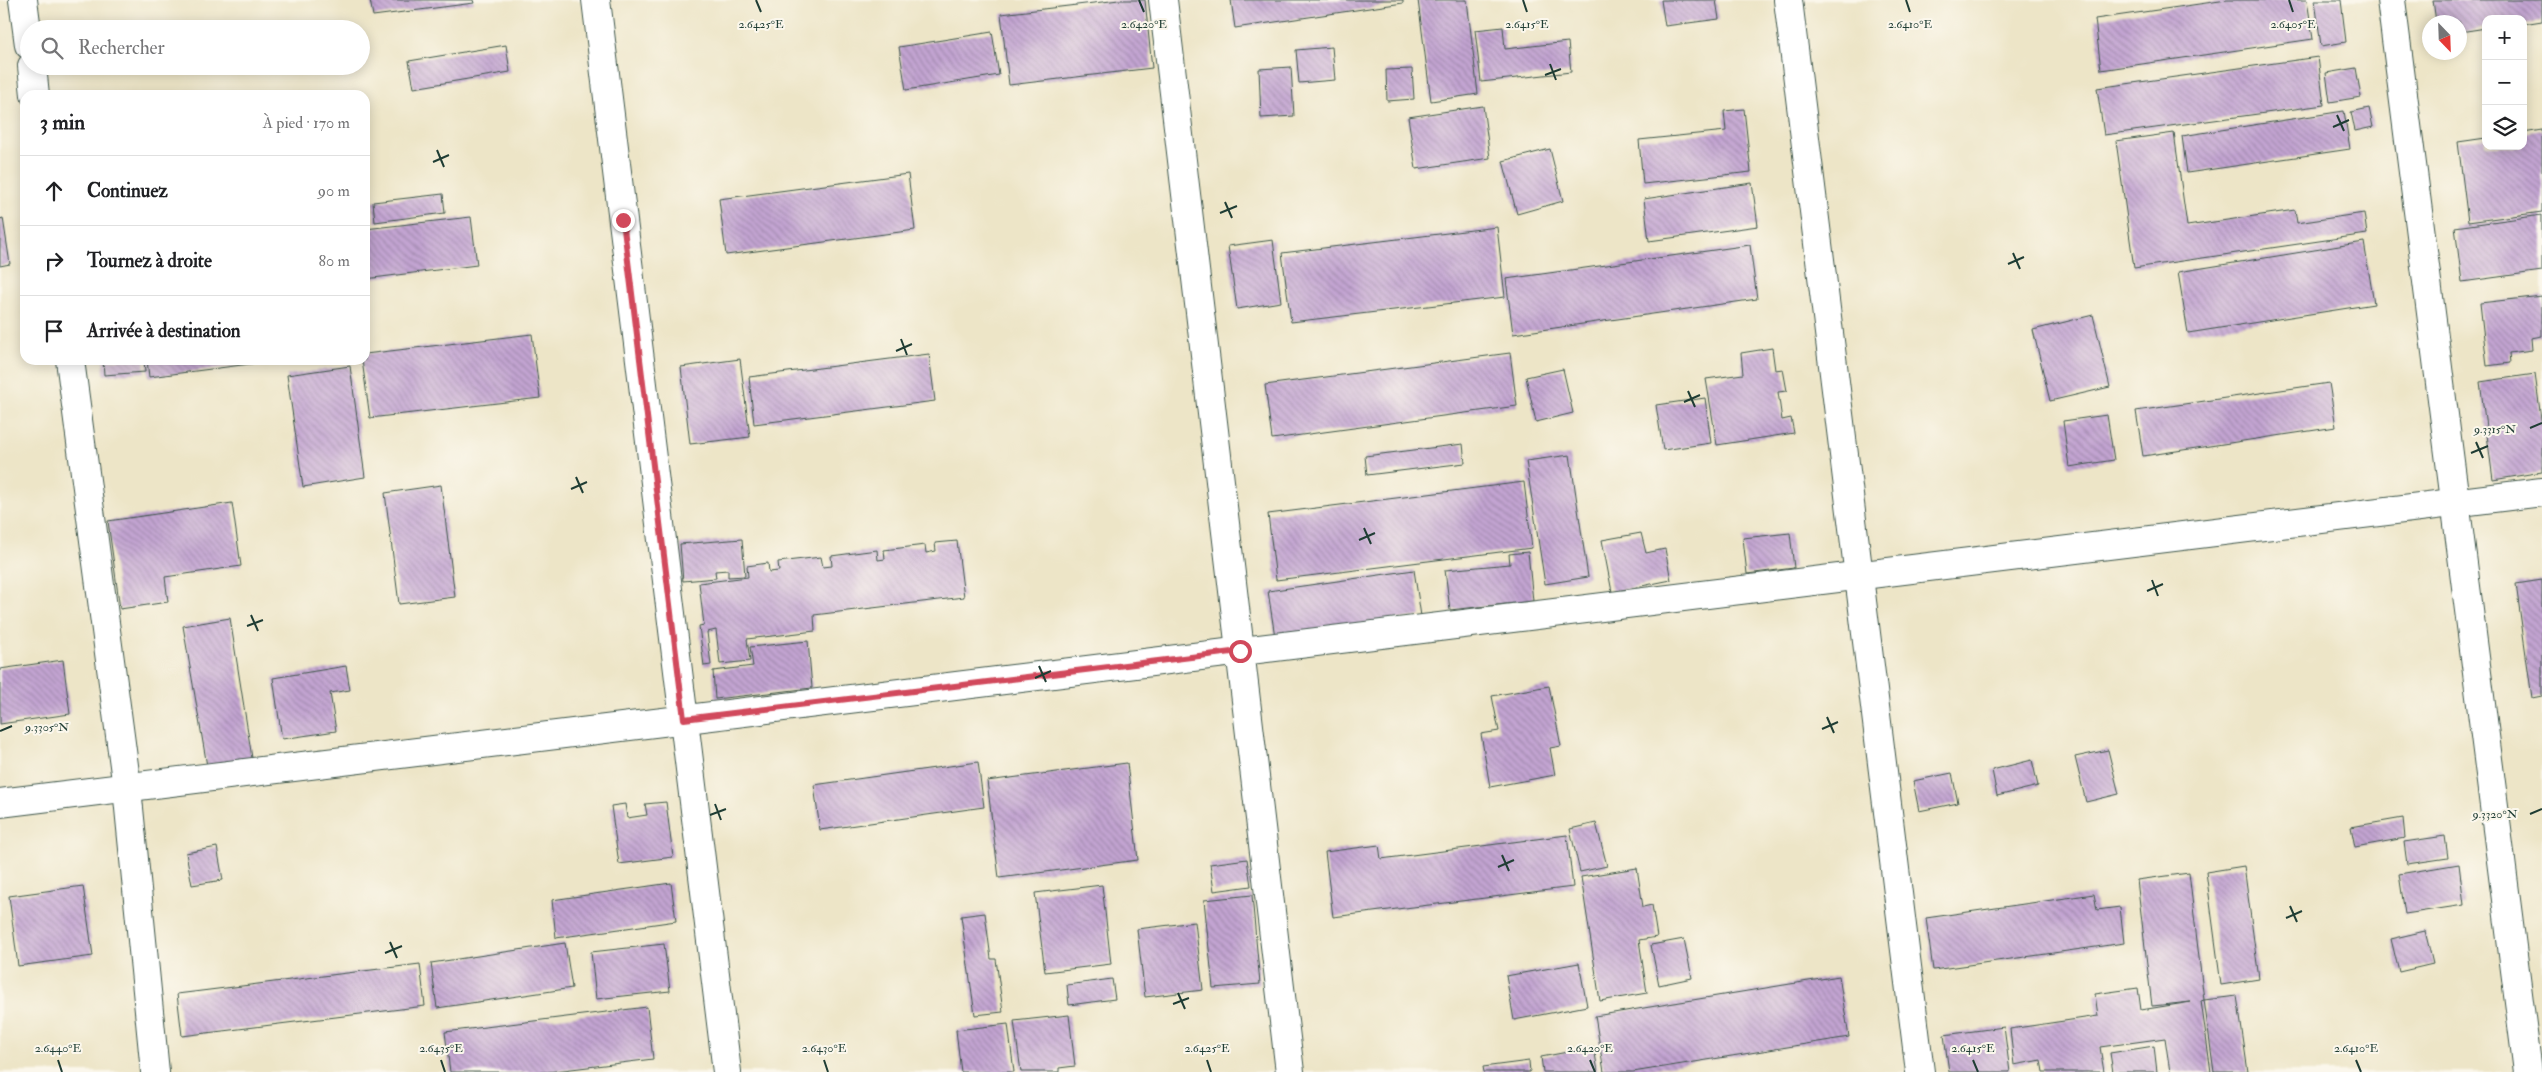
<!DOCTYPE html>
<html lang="fr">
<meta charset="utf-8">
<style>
:root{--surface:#fff;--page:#f6f6f6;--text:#202124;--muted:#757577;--line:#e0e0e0}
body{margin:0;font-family:"IM FELL Double Pica",serif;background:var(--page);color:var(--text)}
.controls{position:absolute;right:15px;top:15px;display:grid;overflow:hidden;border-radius:10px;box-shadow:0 2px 12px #0003}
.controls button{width:45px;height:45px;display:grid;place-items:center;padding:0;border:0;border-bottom:1px solid var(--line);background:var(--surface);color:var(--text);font:25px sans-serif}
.compass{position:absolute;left:2422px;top:15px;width:45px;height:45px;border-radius:50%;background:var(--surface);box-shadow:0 2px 12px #0003;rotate:157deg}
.stop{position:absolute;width:15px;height:15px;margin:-11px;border:4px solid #d1495b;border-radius:50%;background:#fff}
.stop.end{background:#d1495b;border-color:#fff;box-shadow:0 1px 5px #0008}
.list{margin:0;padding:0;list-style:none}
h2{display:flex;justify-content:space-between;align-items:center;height:65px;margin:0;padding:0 20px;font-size:21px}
h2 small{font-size:16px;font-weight:400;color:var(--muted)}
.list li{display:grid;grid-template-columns:32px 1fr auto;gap:15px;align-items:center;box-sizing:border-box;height:70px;padding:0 20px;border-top:1px solid var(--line)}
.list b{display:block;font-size:19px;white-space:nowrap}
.list em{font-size:16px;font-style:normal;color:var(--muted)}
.icon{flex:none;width:28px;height:28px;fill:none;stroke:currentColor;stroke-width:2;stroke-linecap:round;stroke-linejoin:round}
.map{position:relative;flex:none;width:2542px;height:1072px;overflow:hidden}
.search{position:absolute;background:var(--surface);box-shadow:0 2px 12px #0003;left:20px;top:20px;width:350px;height:55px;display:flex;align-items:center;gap:12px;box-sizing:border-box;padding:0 18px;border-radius:28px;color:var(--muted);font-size:19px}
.panel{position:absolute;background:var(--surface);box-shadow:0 2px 12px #0003;left:20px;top:90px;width:350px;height:275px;border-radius:15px}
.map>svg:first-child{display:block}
.building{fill:url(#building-back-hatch)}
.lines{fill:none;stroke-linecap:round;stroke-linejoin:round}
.street-casing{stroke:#3e564a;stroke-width:30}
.street{stroke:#fff;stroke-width:28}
.route{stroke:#d1495b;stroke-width:6}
.ticks{fill:none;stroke:#1f3d34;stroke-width:2}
.ticks-label{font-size:12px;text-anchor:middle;fill:#1f3d34;stroke:#fbf7ec;stroke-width:4;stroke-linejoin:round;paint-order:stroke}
</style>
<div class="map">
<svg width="2542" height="1072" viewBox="0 0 2542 1072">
<defs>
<pattern id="building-back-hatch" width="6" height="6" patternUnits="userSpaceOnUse" patternTransform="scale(1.25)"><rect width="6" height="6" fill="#c3a4d2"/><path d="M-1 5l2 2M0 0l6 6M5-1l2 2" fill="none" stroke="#9e87ab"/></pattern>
</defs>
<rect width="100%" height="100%" fill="#fbf7ec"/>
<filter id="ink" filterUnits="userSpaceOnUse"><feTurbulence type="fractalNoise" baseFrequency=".02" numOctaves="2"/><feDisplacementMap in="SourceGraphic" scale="10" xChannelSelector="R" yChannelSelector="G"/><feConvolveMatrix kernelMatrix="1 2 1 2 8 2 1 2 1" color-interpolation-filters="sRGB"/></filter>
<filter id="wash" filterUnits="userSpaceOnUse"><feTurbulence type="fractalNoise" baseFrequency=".0096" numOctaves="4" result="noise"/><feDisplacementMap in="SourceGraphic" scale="20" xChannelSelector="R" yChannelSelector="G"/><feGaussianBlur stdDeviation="1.12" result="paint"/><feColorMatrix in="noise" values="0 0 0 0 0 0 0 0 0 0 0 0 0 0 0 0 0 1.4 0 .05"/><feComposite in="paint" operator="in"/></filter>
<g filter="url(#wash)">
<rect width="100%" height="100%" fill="#ede5c7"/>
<g id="blocks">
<g class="building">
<polygon points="370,0 473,0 474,3 373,16"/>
<polygon points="1119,0 1145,0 1152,68 1009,85 1001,14"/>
<polygon points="1231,0 1403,0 1403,3 1235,28"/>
<polygon points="1418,0 1467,0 1478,94 1431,101"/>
<polygon points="1661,0 1716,0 1719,19 1665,26"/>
<polygon points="2227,0 2307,0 2313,39 2101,70 2095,19"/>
<polygon points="2315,0 2341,0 2346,42 2321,46"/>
<polygon points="2433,0 2542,0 2542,21 2523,24 2523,19 2486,19 2486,28 2460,32 2460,22 2436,22"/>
<polygon points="1503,27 1505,49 1568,42 1571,72 1481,82 1475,30"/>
<polygon points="992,32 999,75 906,90 899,47"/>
<polygon points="506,45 510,72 414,88 409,61"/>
<polygon points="1332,47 1335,80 1299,83 1296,50"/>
<polygon points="2318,57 2324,105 2104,135 2097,88"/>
<polygon points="1291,67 1294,116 1261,118 1259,69"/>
<polygon points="2356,68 2361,97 2330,102 2326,73"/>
<polygon points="1412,69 1414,99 1387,101 1386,70"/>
<polygon points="1483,106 1490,158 1416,169 1408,117"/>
<polygon points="2369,108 2373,127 2355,131 2351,112"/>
<polygon points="1744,109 1751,172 1643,184 1639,140 1726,131 1724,111"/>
<polygon points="2344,111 2350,149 2187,173 2182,136"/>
<polygon points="2542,130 2542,212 2468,222 2458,142 2486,138 2486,146 2523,146 2523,133"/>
<polygon points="2174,133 2187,226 2295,210 2297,223 2364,213 2367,234 2134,268 2116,141"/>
<polygon points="1550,149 1563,201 1517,214 1503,161"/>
<polygon points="908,174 915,230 726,255 719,199"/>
<polygon points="1752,183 1758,226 1649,241 1644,199"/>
<polygon points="443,194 445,213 375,222 373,202"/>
<polygon points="2542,215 2542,271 2462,282 2455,227"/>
<polygon points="471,217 477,265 365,279 365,229"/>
<polygon points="3,218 10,264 0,266 0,219"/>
<polygon points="1497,227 1505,297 1291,322 1282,253"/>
<polygon points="1273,240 1281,302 1237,309 1228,246"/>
<polygon points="2364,242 2374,304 2188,333 2178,272"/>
<polygon points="1750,245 1757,299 1513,334 1506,279"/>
<polygon points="2542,296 2542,336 2531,338 2532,350 2509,353 2510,363 2487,366 2480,303"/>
<polygon points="2093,315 2110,387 2050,401 2033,330"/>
<polygon points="532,334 540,398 370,418 362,360 365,360 365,354"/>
<polygon points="1772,348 1775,370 1783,369 1787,391 1778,392 1782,420 1791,418 1794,433 1717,445 1706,379 1743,374 1741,353"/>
<polygon points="1510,353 1517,406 1272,439 1265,385"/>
<polygon points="929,354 935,401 754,424 749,377"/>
<polygon points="740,359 750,437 690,444 681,367"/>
<polygon points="103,360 144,360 145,372 104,375"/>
<polygon points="147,360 273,360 273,361 149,377"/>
<polygon points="350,366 365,477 303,487 287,375"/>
<polygon points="1563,369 1573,413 1536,422 1526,377"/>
<polygon points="2535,374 2542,426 2542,472 2493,480 2480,382"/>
<polygon points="2329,383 2336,427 2143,456 2136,411"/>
<polygon points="1705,398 1711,443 1663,450 1656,405"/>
<polygon points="2107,415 2114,460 2069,467 2063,421"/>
<polygon points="1463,444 1465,463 1367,475 1365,456"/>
<polygon points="1570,455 1588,577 1545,584 1526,461"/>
<polygon points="1524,482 1532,548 1276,580 1268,514"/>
<polygon points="441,485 455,597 399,604 385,493"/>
<polygon points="232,503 241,566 165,577 168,602 120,609 108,521"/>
<polygon points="1641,533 1646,553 1665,549 1671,580 1612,592 1602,540"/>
<polygon points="1790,533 1794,568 1747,574 1743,538"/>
<polygon points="742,539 745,576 728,577 728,570 715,571 716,578 683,581 680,544"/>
<polygon points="957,541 964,597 814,615 815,631 747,639 750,661 720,664 716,630 707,632 711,665 704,666 699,626 704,625 699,583 748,577 747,566 768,563 769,572 779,571 778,562 821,557 823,567 832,566 831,556 877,550 878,560 885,559 884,550 925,545 926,553 936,551 935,543"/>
<polygon points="1528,552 1533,601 1450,610 1445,570 1510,564 1509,554"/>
<polygon points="1414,570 1421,616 1275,637 1268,591"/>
<polygon points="2542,580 2542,696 2532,698 2516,584"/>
<polygon points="230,618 252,758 207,766 183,626"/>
<polygon points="808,641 812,688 715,699 713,671 753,666 750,647"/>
<polygon points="63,660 70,714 0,724 0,669"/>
<polygon points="346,666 350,690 330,693 336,731 282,739 273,678"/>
<polygon points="1549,686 1561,746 1550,748 1555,775 1490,787 1481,734 1499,731 1492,696"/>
<polygon points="2108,750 2119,794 2086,802 2075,757"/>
<polygon points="2032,760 2038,786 1997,796 1992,770"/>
<polygon points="978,762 984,807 820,830 814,785"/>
<polygon points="1127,763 1138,860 999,878 987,781"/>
<polygon points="1952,773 1958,803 1919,811 1913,781"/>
<polygon points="666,802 673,857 619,864 611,806 625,804 627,818 647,815 645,804"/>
<polygon points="2403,818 2405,838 2355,847 2351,827"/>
<polygon points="1596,823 1607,866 1580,872 1570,829"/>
<polygon points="1567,835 1573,887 1333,917 1325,852 1379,845 1381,859"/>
<polygon points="2445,836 2448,858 2407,864 2404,842"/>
<polygon points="217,847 223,880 192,885 186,853"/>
<polygon points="1247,859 1251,886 1214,891 1210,864"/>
<polygon points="2459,864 2464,905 2405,914 2399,874"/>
<polygon points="2244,866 2259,979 2221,985 2206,872"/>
<polygon points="1637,868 1643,907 1652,905 1657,937 1639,940 1647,993 1600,1001 1581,877"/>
<polygon points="2189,873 2204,1000 2201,1001 2211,1072 2170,1072 2165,1038 2100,1047 2104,1072 2043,1072 2041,1060 2014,1065 2010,1029 2098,1016 2095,994 2138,988 2141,1010 2191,1002 2152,1006 2137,880"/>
<polygon points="671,883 676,921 556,938 552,900"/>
<polygon points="1102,885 1111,964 1045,972 1035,893"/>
<polygon points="83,886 93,956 18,966 9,896"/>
<polygon points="2094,894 2097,910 2120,907 2124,943 1933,970 1926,918"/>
<polygon points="1252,895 1260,984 1213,988 1204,900"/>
<polygon points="985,913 991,959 996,959 1003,1012 975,1015 961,916"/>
<polygon points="1195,922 1203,990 1145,997 1137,929"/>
<polygon points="2425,931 2433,964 2399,972 2391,939"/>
<polygon points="1684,939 1692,978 1659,985 1651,945"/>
<polygon points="565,943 572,988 437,1008 431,963"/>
<polygon points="664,944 670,991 596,999 591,952"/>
<polygon points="1579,963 1587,1006 1514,1020 1506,976"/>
<polygon points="420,964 425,1006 182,1036 177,994"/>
<polygon points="1839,976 1849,1037 1633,1072 1604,1072 1595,1016"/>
<polygon points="1112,979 1115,999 1069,1005 1067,985"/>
<polygon points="2237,996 2248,1072 2214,1072 2204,1000"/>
<polygon points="647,1007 653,1059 547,1072 450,1072 445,1032"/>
<polygon points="1069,1015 1075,1066 1059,1068 1059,1072 1021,1072 1014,1021"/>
<polygon points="1008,1024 1014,1072 961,1072 956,1030"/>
<polygon points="2004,1027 2010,1072 1949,1072 1944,1035"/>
<polygon points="2154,1046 2157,1072 2113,1072 2110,1053"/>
<polygon points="1594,1047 1598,1072 1543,1072 1541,1057"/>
<polygon points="1529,1061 1530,1072 1484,1072 1483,1067"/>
</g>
</g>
</g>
<g filter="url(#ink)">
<use href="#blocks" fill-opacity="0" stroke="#3e564a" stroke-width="1"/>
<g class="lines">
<g class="street-casing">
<g id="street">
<polyline points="23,0 29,45"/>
<polyline points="596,0 727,1072"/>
<polyline points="1163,0 1290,1072"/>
<polyline points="1788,0 1920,1072"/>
<polyline points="2391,0 2528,1072"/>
<polyline points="32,66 35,95"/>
<polyline points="70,360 127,788 155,1072"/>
<polyline points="0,803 2542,492"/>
</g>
</g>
<use href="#street" class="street"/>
</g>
</g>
<g class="lines" filter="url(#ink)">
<polyline class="route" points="623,220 684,719 1240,651"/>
</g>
<path class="ticks" d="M756,0l5,12M1139,0l5,12M1523,0l4,12M1906,0l4,12M2289,0l4,12M1550,64l6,16M1545,75l16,-6M2337,115l7,16M2333,127l16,-7M437,150l7,17M433,162l16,-7M1225,202l7,16M1220,213l17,-7M2013,253l7,16M2008,264l16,-7M901,339l6,16M896,351l16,-7M1688,391l7,16M1684,402l16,-7M2530,428l12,-5M2476,442l7,16M2471,453l17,-7M576,477l7,16M571,489l16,-7M1364,528l7,16M1359,540l16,-7M2152,580l6,16M2147,591l16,-7M251,615l7,16M247,626l16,-6M1039,666l7,16M1035,678l16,-7M1827,717l7,16M1822,729l16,-7M0,731l12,-5M715,804l6,16M2530,814l12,-5M710,815l16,-6M1502,855l7,16M1498,867l16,-7M2290,906l7,16M2286,918l16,-7M390,942l7,16M385,953l17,-7M1178,993l7,16M1173,1004l16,-6M58,1060l4,12M441,1060l4,12M824,1060l4,12M1207,1060l4,12M1590,1060l5,12M1973,1060l5,12M2356,1060l5,12"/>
<g class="ticks-label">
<text x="761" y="28">2.6425°E</text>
<text x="1144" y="28">2.6420°E</text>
<text x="1527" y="28">2.6415°E</text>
<text x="1910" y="28">2.6410°E</text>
<text x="2293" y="28">2.6405°E</text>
<text x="2495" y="433">9.3315°N</text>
<text x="47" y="731">9.3305°N</text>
<text x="2495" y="818">9.3320°N</text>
<text x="58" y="1052">2.6440°E</text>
<text x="441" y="1052">2.6435°E</text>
<text x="824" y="1052">2.6430°E</text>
<text x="1207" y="1052">2.6425°E</text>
<text x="1590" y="1052">2.6420°E</text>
<text x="1973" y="1052">2.6415°E</text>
<text x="2356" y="1052">2.6410°E</text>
</g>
</svg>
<div class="controls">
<button>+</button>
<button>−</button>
<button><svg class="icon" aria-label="layers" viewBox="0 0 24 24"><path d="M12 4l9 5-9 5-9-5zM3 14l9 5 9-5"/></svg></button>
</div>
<svg class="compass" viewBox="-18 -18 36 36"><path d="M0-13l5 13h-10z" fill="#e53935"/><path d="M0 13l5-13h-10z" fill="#757577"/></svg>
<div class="stop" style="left:1240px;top:651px"></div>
<div class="stop end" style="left:623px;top:220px"></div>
<div class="search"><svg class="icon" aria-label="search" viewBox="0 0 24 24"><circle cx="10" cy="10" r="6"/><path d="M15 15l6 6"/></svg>Rechercher</div>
<section class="panel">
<h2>3 min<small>À pied · 170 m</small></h2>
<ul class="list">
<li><svg class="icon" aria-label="ahead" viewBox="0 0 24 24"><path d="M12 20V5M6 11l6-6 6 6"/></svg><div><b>Continuez</b></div><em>90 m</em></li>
<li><svg class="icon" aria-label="right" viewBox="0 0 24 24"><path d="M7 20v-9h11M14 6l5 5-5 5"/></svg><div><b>Tournez à droite</b></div><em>80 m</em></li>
<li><svg class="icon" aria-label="arrive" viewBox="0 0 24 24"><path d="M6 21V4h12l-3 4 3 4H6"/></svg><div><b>Arrivée à destination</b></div></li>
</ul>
</section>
</div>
